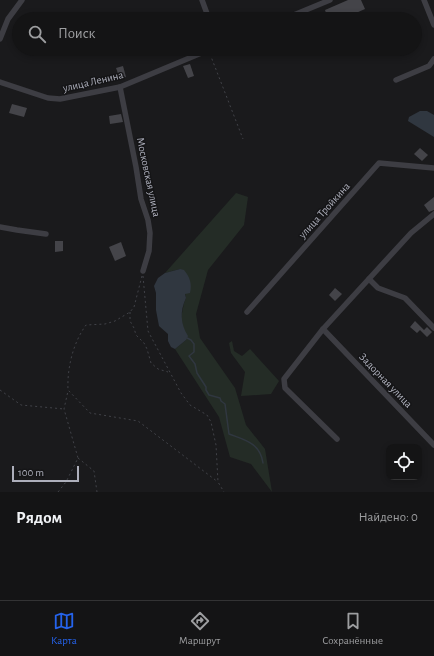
<!DOCTYPE html>
<html lang="ru">
<meta charset="utf-8">
<style>
:root{--surface:#141415;--page:#1d1d1e;--text:#f1f3f6;--muted:#9d9ea0;--line:#333334;--accent:#2563eb}
body{margin:0;font-family:"Alegreya Sans",sans-serif;background:var(--page);color:var(--text)}
.controls{position:absolute;right:12px;bottom:12px;display:grid;overflow:hidden;border-radius:8px;box-shadow:0 2px 6px #0003}
.controls button{width:36px;height:36px;display:grid;place-items:center;padding:0;border:0;border-bottom:1px solid var(--line);background:var(--surface);color:var(--text);font:20px sans-serif}
.scale{position:absolute;left:12px;bottom:10px;width:67px;box-sizing:border-box;padding-left:4px;border:2px solid #adafbb;border-top:0;font-size:11px;line-height:14px;white-space:nowrap;color:#adafbb;-webkit-text-stroke:3px #151517;paint-order:stroke}
.list{margin:0;padding:0;list-style:none}
h2{display:flex;justify-content:space-between;align-items:center;height:52px;margin:0;padding:0 16px;font-size:17px}
h2 small{font-size:13px;font-weight:400;color:var(--muted)}
.icon{flex:none;width:22px;height:22px;fill:none;stroke:currentColor;stroke-width:2;stroke-linecap:round;stroke-linejoin:round}
.map{position:relative;flex:none;width:434px;height:492px;overflow:hidden}
.search{position:absolute;background:var(--surface);box-shadow:0 2px 6px #0003;left:12px;right:12px;top:12px;height:44px;display:flex;align-items:center;gap:10px;box-sizing:border-box;padding:0 14px;border-radius:22px;color:var(--muted);font-size:15px}
.sheet{height:108px;background:var(--surface)}
nav{display:flex;justify-content:space-around;align-items:center;box-sizing:border-box;height:56px;border-top:1px solid var(--line);background:var(--surface);font-size:11px;color:var(--muted)}
nav a{display:grid;justify-items:center;gap:2px}
nav .on{color:var(--accent)}
.map>svg:first-child{display:block}
.green{fill:#242c26}
.water{fill:#303740}
.lines{fill:none;stroke-linecap:round;stroke-linejoin:round}
.stream{stroke:#303740;stroke-width:1.5}
.building{fill:#444449}
.path{stroke:#414248;stroke-width:1;stroke-dasharray:2 3;stroke-linecap:butt}
.minor{stroke:#3d3d43;stroke-width:5.5}
.labels{text-anchor:middle;stroke-width:3;stroke-linejoin:round;paint-order:stroke}
.street-label{font-size:11px;fill:#adafbb;stroke:#151517}
</style>
<div class="map">
<svg width="434" height="492" viewBox="0 0 434 492">
<rect width="100%" height="100%" fill="#1a1a1c"/>
<g class="green">
<polygon points="236,193 248,197 244,225 208,270 196,314 200,338 235,388 246,425 265,449 272,492 251,464 230,457 219,417 175,349 186,340 181,318 184,303 186,298 180,269 165,273"/>
<polygon points="232,341 234,351 242,356 250,349 279,381 271,394 241,396 245,372 231,353 229,343"/>
</g>
<g class="water">
<polygon points="420,111 427,111 434,115 434,137 408,121 409,117"/>
<path d="M180,269l4,1c6,7 8,14 6,23l-5,1 1,4c-6,13 -6,25 2,38l-2,4 -11,9 -4,-2 -3,-6v-7l-9,-8 -3,-16v-17l-2,-7 4,-8 7,-5z"/>
</g>
<g class="lines">
<path class="stream" d="M187,338l4,2 3,4v8l-5,4 6,8 2,9 9,14v3l3,5 11,3 1,3 4,3 4,30c16,6 31,9 34,29"/>
</g>
<g class="building">
<polygon points="348,0 361,0 365,9 347,17 346,13 338,16 337,12 327,16 325,10"/>
<polygon points="190,64 194,76 188,78 183,66"/>
<polygon points="123,66 126,77 120,79 116,68"/>
<polygon points="12,104 27,108 24,117 9,113"/>
<polygon points="121,114 123,122 110,124 109,116"/>
<polygon points="420,148 428,155 422,161 414,154"/>
<polygon points="434,197 434,210 429,212 424,205"/>
<polygon points="55,241 63,241 63,251 55,252"/>
<polygon points="121,242 126,256 115,261 109,247"/>
<polygon points="335,288 342,294 335,301 329,295"/>
<polygon points="415,321 424,330 427,327 432,332 427,337 420,330 417,333 410,327"/>
</g>
<g class="lines">
<g class="path">
<polyline points="210,54 243,139"/>
<path d="M142,276l-8,31 -4,5 -15,9 -10,3 -19,1c-13,18 -19,43 -18,65l22,23 48,8 80,61"/>
<polyline points="143,276 148,331 181,393 190,405 207,415 211,422 216,445 218,482 224,492"/>
<polyline points="130,312 130,321 134,328 136,335 144,343 147,349 151,363 158,369 168,372"/>
<polyline points="0,390 21,405 64,409"/>
<polyline points="78,458 94,471 97,492"/>
<polyline points="58,492 66,482 78,458 64,409 68,391"/>
</g>
<g class="minor">
<polyline points="202,0 209,19"/>
<polyline points="424,0 434,25"/>
<polyline points="284,19 330,0"/>
<polyline points="0,39 8,19 22,0"/>
<polyline points="396,80 429,66 434,59"/>
<polyline points="0,82 48,98 60,99 120,87 211,49"/>
<polyline points="120,87 136,167 141,199 148,220 150,233 149,251 143,271"/>
<polyline points="0,227 17,230 46,234"/>
<polyline points="369,279 378,288 405,298 434,328"/>
<polyline points="247,312 379,163 434,168"/>
<polyline points="323,329 434,445"/>
<polyline points="337,439 285,388 284,379 323,329 411,233 434,214"/>
</g>
</g>
<g class="labels">
<g class="street-label">
<text transform="translate(93 81) rotate(-13)" y="4">улица Ленина</text>
<text transform="translate(149 177) rotate(78)" y="4">Московская улица</text>
<text transform="translate(324 210) rotate(-48)" y="4">улица Тройкина</text>
<text transform="translate(386 380) rotate(46)" y="4">Задорная улица</text>
</g>
</g>
</svg>
<div class="controls">
<button><svg class="icon" aria-label="locate" viewBox="0 0 24 24"><circle cx="12" cy="12" r="6"/><path d="M12 2v4M12 18v4M2 12h4M18 12h4"/></svg></button>
</div>
<div class="scale">100 m</div>
<div class="search"><svg class="icon" aria-label="search" viewBox="0 0 24 24"><circle cx="10" cy="10" r="6"/><path d="M15 15l6 6"/></svg>Поиск</div>
</div>
<section class="sheet">
<h2>Рядом<small>Найдено: 0</small></h2>
<ul class="list">
</ul>
</section>
<nav>
<a class="on"><svg class="icon" aria-label="map" viewBox="0 0 24 24"><path d="M3 6l6-2 6 2 6-2v14l-6 2-6-2-6 2zM9 4v14M15 6v14"/></svg>Карта</a>
<a><svg class="icon" aria-label="directions" viewBox="0 0 24 24"><path d="M12 3l9 9-9 9-9-9zM9 14v-3h6M13 9l2 2-2 2"/></svg>Маршрут</a>
<a><svg class="icon" aria-label="saved" viewBox="0 0 24 24"><path d="M7 4h10v16l-5-4-5 4z"/></svg>Сохранённые</a>
</nav>
